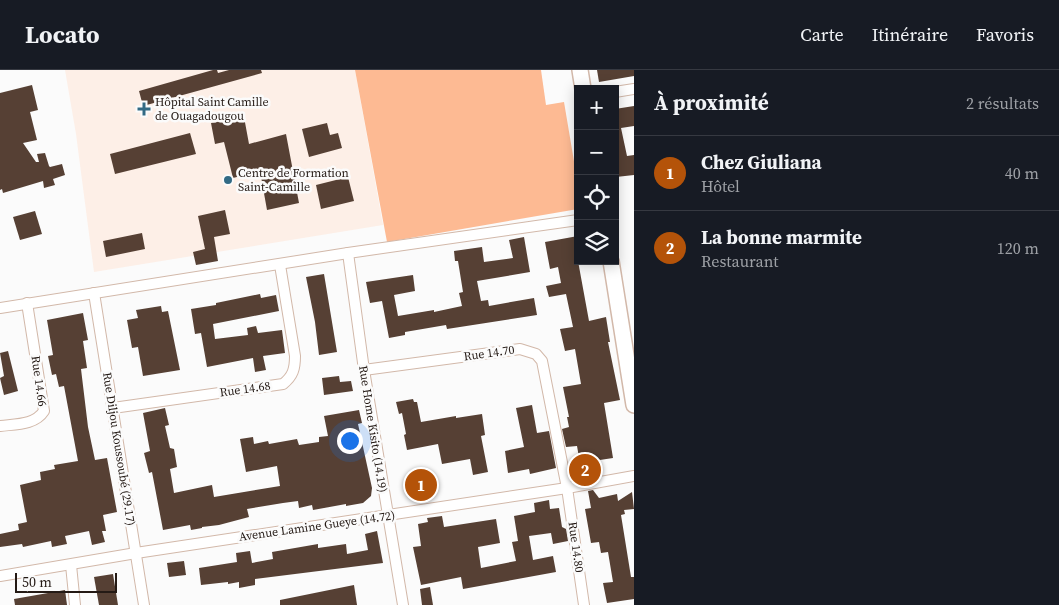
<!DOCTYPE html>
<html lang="fr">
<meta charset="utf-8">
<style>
:root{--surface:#171b24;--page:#242831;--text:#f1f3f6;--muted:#9ea1a6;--line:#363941;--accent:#b45309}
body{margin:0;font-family:"Source Serif 4",serif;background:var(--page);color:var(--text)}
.controls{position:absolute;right:15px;top:15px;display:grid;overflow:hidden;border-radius:0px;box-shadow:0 2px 12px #0003}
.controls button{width:45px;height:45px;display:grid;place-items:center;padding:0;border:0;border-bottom:1px solid var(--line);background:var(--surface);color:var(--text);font:25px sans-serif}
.scale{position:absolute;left:15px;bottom:12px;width:102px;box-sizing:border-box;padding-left:5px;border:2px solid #241a15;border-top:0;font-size:14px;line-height:18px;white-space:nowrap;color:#241a15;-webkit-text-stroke:4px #fbfbfb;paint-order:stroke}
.you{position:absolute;left:349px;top:370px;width:18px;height:18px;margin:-12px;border:4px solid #fff;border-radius:50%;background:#1a73e8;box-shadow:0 0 0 8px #1a73e833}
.badge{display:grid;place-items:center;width:32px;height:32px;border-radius:50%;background:var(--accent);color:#fff;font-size:16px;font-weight:700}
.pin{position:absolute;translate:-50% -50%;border:2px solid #fff;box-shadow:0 1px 5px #0006}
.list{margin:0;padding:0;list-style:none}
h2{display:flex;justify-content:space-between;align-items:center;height:65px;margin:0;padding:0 20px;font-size:21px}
h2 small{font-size:16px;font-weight:400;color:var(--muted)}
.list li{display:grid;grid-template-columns:32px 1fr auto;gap:15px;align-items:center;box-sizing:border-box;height:75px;padding:0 20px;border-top:1px solid var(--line)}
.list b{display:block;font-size:19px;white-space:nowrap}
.list p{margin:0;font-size:16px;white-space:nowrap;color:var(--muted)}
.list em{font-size:16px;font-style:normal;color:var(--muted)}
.icon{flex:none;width:28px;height:28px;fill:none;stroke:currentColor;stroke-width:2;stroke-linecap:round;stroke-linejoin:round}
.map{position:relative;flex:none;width:634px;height:535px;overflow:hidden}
header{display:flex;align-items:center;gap:30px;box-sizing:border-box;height:70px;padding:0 25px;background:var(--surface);border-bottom:1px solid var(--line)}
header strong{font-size:24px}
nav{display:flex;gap:28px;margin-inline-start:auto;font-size:18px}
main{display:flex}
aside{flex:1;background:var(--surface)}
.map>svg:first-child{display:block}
.built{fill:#fdefe7}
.forest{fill:#fdba93}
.building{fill:#564034}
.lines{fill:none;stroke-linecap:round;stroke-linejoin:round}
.street-casing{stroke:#d2b8a9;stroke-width:12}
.secondary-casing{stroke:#d2b8a9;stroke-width:18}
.street{stroke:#fff;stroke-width:10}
.secondary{stroke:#fff;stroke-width:15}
.poi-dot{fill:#326a84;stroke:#fbfbfb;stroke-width:2}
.labels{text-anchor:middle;stroke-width:5;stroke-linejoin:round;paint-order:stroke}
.poi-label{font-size:12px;fill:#241a15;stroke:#fbfbfb;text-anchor:start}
.street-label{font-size:12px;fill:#241a15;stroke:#fbfbfb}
</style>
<header>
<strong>Locato</strong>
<nav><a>Carte</a><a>Itinéraire</a><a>Favoris</a></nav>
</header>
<main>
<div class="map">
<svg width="634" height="535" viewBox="0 0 634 535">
<rect width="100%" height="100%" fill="#fbfbfb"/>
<polygon class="built" points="65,0 355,0 383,155 94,202 76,64"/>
<polygon class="forest" points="355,0 541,0 546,35 564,32 578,115 578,139 387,172"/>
<g class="building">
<polygon points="213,0 217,0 218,3 229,0 261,0 262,3 143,36 139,21"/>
<polygon points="597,0 634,0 634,6 599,12"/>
<polygon points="32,15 38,40 30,42 37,70 23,73 36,92 39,92 37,84 45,83 49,96 50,97 62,94 65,105 53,109 55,115 44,118 43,111 3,123 2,119 0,120 0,23"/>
<polygon points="634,36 634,56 621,58 627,86 634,85 634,105 616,107 615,39"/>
<polygon points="244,47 249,74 286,64 299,133 267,140 260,101 233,108 224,72 215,74 211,53"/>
<polygon points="327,53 330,65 338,63 342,78 309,87 302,59"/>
<polygon points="190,63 196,84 115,104 110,84"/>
<polygon points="348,107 354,131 321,139 316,115"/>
<polygon points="225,140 230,164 214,167 218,191 196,195 193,182 205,179 198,146"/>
<polygon points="35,141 42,164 20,170 13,147"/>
<polygon points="142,163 145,179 106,187 103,171"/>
<polygon points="578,166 578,191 589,251 606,247 610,272 608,272 620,330 604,333 613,388 580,393 577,376 566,377 562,359 569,357 567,347 569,347 563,317 581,314 575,279 565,281 560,259 573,257 566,224 549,227 546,216 561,213 558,197 550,199 545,172"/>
<polygon points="524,167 530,202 477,211 481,231 488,230 489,236 534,228 537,245 447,259 446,255 405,262 405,265 389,268 382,231 370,233 366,212 413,205 415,221 394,225 398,246 434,240 434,242 462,236 459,223 463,222 458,191 455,191 454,181 482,177 484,192 513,188 509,170"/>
<polygon points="324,204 337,282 319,285 315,252 306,207"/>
<polygon points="260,224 261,228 276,225 279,241 213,254 215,269 248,265 247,258 256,256 258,263 282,260 285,283 263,286 266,300 255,302 253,288 207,297 201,263 195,264 191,239 216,235 216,233"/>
<polygon points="161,236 162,242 168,241 180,300 143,306 138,277 132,278 127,250 138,248 136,240"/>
<polygon points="83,243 88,270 83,271 87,298 81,299 88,357 95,390 107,388 117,442 103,445 106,461 102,461 105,472 92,475 89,461 65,466 67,474 52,477 51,471 23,477 22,474 0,477 0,464 19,460 18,454 27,452 20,415 41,410 40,402 55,399 54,395 78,391 64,316 59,317 56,304 52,305 48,286 53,285 47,250"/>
<polygon points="8,281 18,321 4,325 0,308 4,306 0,283"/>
<polygon points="339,306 340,312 351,311 353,321 324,325 322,308"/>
<polygon points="413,329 414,332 417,332 421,352 456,346 456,348 482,344 485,365 481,366 488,402 473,405 470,389 442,394 438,374 407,380 404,365 406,364 402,343 399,344 396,332"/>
<polygon points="532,335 537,363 549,361 556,398 530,404 529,399 508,403 505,381 524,377 516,338"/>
<polygon points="165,338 169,355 165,356 170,378 174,379 177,397 170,399 174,423 212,415 214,427 280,416 277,396 246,402 240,369 253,367 254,374 268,371 269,374 297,369 299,375 319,372 319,367 328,366 324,346 359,340 362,353 358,354 372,418 371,426 363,433 346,436 346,434 313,440 312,435 299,438 298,431 283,433 247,439 249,447 219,455 202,457 202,458 191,460 190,455 163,460 152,402 149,403 144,383 150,381 143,343"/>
<polygon points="429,405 432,423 414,426 410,408"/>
<polygon points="593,420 599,428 617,424 618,431 632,422 634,439 624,440 625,444 621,445 631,507 634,507 634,529 607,533 603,513 613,512 608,482 601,483 599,472 591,473 585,439 591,438 588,421"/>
<polygon points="549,430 550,439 559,438 562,457 566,459 568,471 553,474 551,463 529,466 533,490 553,486 556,502 463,519 461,507 421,515 413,477 421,476 418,454 428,452 427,448 442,446 444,457 496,449 500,473 478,477 481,498 516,491 512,472 518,471 514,446 535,442 534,433"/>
<polygon points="377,461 383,493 255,509 255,515 239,518 239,512 228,514 228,512 201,515 199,498 237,492 236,483 250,481 252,493 273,489 272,482 318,474 318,478 346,474 347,484 368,480 365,464"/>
<polygon points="184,491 186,505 169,507 167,493"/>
<polygon points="113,504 118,535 99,535 94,507"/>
<polygon points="354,515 357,535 280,535 280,530"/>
<polygon points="430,517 433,535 422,535 420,519"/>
<polygon points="65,520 67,535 15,535 14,529"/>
</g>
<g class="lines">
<g class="street-casing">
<g id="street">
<polyline points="615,22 634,19"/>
<polyline points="348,183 364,300 403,535"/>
<polyline points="94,223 144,535"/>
<polyline points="0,238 348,183 578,150"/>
<polyline points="364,300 520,279 536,284 542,291 567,418 584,535"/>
<path d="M113,338l170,-24c10,-8 12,-15 12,-28l-15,-91"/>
<path d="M0,356c16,-2 35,-1 44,-15l-17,-108"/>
<polyline points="71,495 75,535"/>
<polyline points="0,506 136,483 567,418 634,406"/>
</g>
</g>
<g class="secondary-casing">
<g id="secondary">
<polyline points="580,0 583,19"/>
<polyline points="611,191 634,335"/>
</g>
</g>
<use href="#street" class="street"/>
<use href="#secondary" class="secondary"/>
</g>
<g class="poi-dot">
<path d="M141.5 31.5h5v5h5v5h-5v5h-5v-5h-5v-5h5z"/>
<circle cx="228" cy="110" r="5"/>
</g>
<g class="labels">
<g class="poi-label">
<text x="155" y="36">Hôpital Saint Camille<tspan x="155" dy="14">de Ouagadougou</tspan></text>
<text x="238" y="107">Centre de Formation<tspan x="238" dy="14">Saint-Camille</tspan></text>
</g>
<g class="street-label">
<text transform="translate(489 283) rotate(-8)" y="4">Rue 14.70</text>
<text transform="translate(39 311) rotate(82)" y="4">Rue 14.66</text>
<text transform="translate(245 319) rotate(-8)" y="4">Rue 14.68</text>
<text transform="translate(373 359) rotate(81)" y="4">Rue Home Kisito (14.19)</text>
<text transform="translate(119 379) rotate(81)" y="4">Rue Diljou Koussoubé (29.17)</text>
<text transform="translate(317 456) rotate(-8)" y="4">Avenue Lamine Gueye (14.72)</text>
<text transform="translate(576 477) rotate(82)" y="4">Rue 14.80</text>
</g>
</g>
</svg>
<div class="controls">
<button>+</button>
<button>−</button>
<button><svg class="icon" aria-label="locate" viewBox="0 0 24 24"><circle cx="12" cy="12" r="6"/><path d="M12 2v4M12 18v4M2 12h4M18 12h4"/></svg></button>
<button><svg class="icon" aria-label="layers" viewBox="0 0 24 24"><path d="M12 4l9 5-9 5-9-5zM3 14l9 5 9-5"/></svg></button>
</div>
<div class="scale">50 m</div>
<div class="you"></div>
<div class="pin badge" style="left:421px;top:415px">1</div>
<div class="pin badge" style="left:585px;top:400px">2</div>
</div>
<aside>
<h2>À proximité<small>2 résultats</small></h2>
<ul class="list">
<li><span class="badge">1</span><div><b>Chez Giuliana</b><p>Hôtel</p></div><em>40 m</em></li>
<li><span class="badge">2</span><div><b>La bonne marmite</b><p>Restaurant</p></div><em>120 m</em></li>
</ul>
</aside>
</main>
